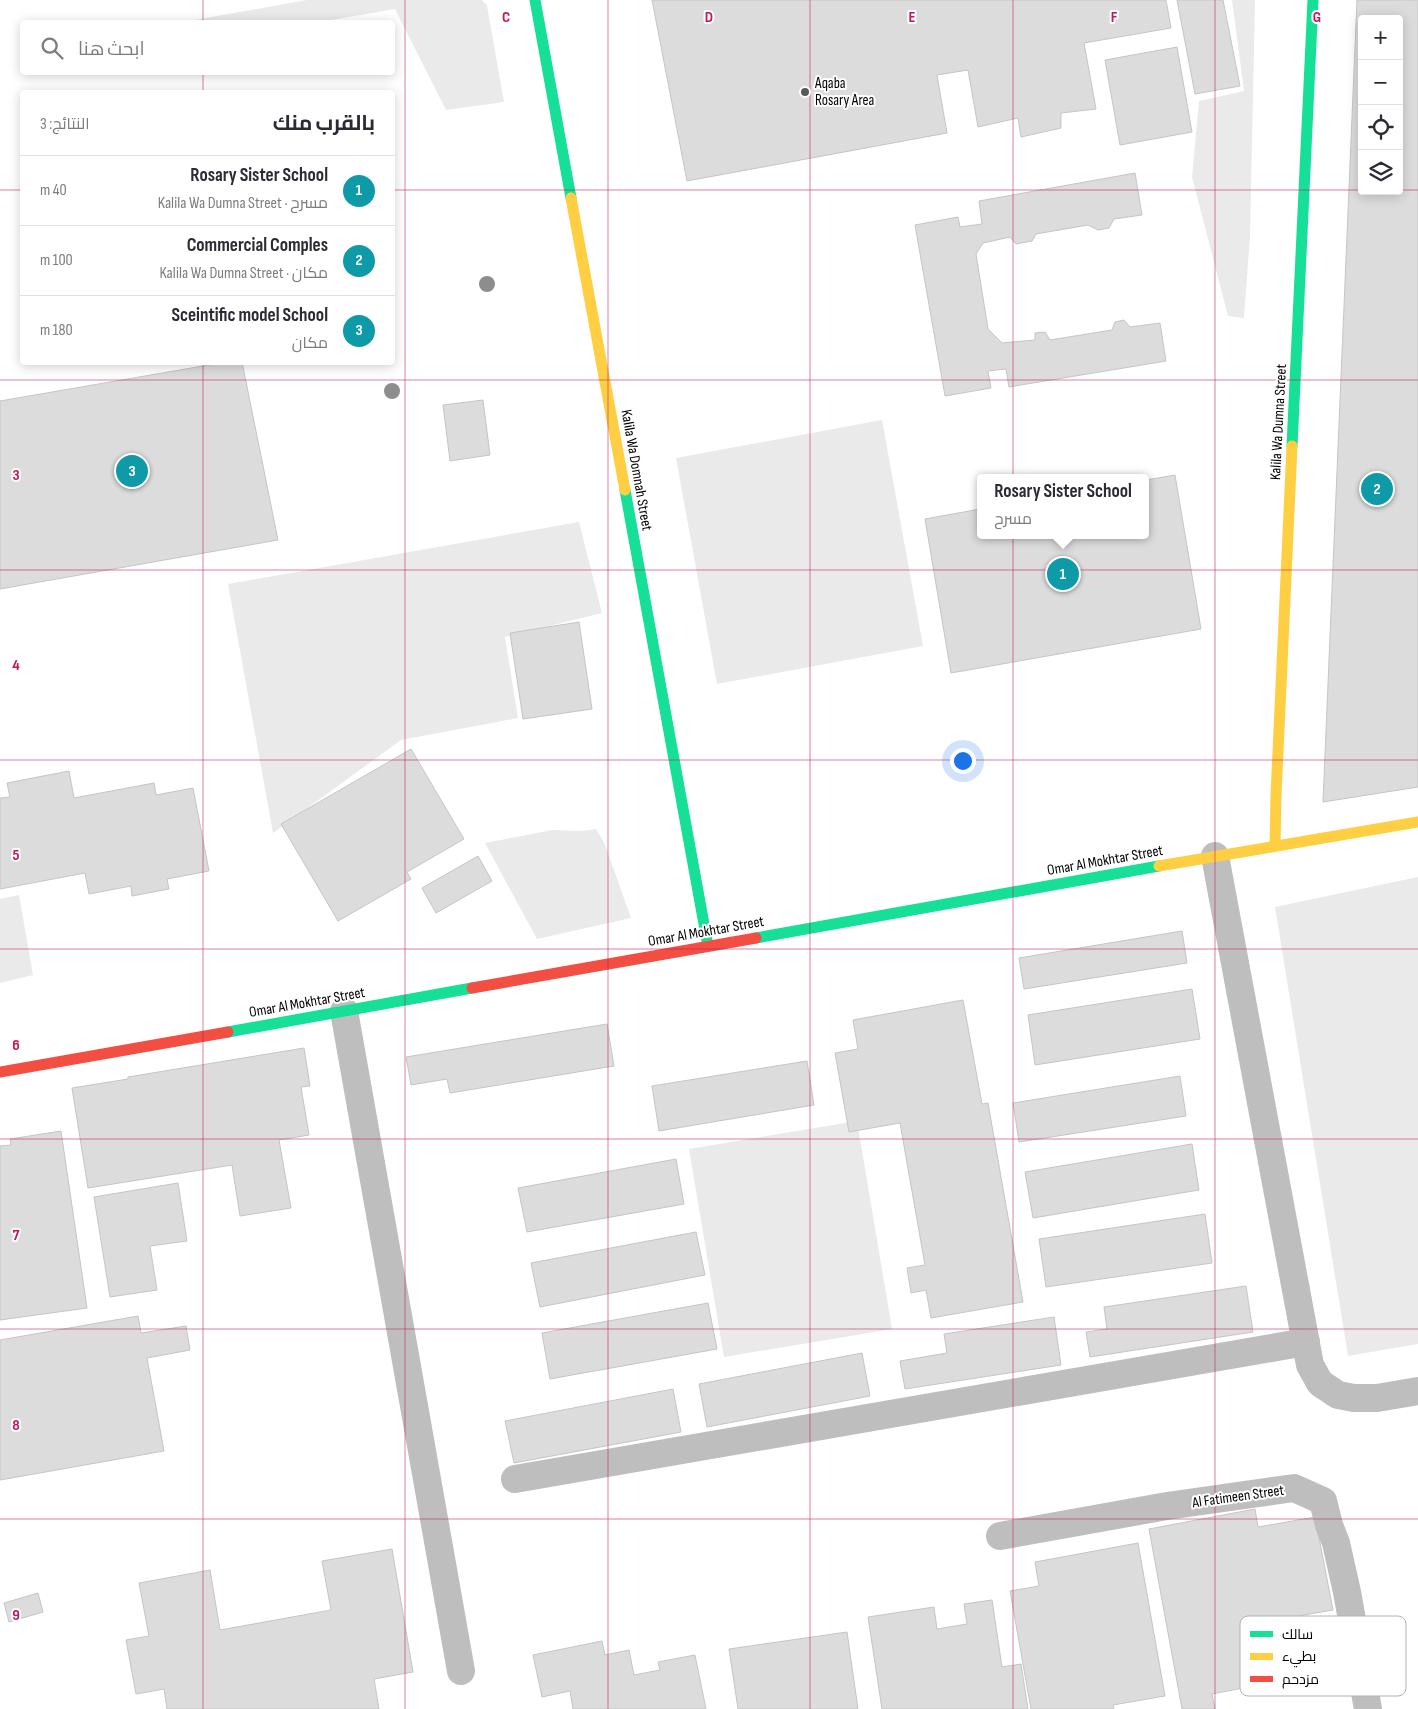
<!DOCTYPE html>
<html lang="ar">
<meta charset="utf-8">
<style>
:root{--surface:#fff;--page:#f7f7f7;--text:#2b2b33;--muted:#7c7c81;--line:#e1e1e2;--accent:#595959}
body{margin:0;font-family:"Sofia Sans Condensed",Cairo,sans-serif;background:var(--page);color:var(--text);direction:rtl}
.controls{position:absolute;right:15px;top:15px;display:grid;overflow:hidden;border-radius:5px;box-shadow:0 2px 12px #0003}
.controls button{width:45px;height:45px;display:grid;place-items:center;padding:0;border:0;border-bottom:1px solid var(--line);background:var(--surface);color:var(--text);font:25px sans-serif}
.you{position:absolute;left:962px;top:760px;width:18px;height:18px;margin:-12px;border:4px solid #fff;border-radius:50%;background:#1a73e8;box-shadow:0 0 0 8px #1a73e833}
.badge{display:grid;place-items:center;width:32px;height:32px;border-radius:50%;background:var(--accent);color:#fff;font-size:16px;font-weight:700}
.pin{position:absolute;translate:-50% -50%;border:2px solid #fff;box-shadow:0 1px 5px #0006}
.popup{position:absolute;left:977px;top:474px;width:172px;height:65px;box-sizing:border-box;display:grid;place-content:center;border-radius:5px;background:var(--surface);filter:drop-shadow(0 1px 4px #0005);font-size:16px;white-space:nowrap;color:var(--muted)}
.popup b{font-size:19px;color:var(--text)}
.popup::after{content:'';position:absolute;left:50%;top:100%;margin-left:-10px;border:10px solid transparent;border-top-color:var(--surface)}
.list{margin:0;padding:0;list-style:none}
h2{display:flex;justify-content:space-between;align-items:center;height:65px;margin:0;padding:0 20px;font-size:21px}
h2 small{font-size:16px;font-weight:400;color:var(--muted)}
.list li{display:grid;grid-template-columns:32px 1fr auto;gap:15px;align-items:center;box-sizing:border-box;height:70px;padding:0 20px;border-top:1px solid var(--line)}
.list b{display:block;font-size:19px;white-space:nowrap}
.list p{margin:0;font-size:16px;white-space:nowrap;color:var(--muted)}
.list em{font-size:16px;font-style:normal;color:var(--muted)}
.icon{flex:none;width:28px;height:28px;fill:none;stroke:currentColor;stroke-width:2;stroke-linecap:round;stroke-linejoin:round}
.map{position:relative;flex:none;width:1418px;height:1709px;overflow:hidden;direction:ltr}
.search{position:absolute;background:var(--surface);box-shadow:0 2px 12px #0003;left:20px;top:20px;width:375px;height:55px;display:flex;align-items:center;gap:12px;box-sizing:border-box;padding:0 18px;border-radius:5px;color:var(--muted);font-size:19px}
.panel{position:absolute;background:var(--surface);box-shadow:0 2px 12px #0003;left:20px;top:90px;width:375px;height:275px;border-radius:5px;direction:rtl}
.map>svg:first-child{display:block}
.green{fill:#eaeaea}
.building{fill:#dcdcdc;stroke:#c5c5c5;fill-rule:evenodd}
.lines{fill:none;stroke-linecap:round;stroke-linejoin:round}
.street{stroke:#bebebe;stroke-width:28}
.fast{stroke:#16e098;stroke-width:11}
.slow{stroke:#ffcf43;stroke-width:11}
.jam{stroke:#f24e42;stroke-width:11}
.tree{fill:#8d8d8d}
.grid{fill:none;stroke:#c2185b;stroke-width:1;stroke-opacity:0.55}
.poi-dot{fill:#595959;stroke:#fff;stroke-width:2}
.labels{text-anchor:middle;stroke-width:4;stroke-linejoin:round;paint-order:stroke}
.poi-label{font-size:15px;fill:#000;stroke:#fff;text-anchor:start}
.street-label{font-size:15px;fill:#000;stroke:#fff}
.key{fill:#fff;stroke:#b2b2b2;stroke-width:1}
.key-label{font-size:14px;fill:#000}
.grid-label{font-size:16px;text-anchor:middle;font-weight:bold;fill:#c2185b;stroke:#fff;stroke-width:4;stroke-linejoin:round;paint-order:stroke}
</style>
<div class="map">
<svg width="1418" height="1709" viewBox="0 0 1418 1709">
<rect width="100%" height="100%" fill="#fff"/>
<g class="green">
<polygon points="307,0 482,0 487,6 504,102 446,110 395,9 319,22 184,22"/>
<polygon points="1232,0 1255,0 1250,236 1244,318 1228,316 1192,177 1199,101 1244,91"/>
<polygon points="882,420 923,646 717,684 676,458"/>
<polygon points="579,522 602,613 505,637 518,718 401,740 273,833 228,584"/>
<polygon points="596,829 604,842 631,918 537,939 485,843 552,830 582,831"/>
<polygon points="1418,877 1418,1344 1348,1356 1275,907"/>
<polygon points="19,895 33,975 0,983 0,899"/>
<polygon points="857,1121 892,1329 724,1357 689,1149"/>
</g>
<g class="building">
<polygon points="652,0 1166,0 1171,28 1084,43 1096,109 1061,113 1061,128 1021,137 1018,118 978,127 968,70 937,75 947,133 687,181"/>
<polygon points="1177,0 1223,0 1240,86 1195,94"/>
<path d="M1357,0h61v787l-95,15zM1362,19h37v172h-37z"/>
<polygon points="1177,47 1192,132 1120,145 1105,60"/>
<polygon points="1135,173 1142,215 1114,219 1109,228 1098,230 1088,225 1036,234 1032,241 1016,244 1010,237 983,243 976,254 988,329 1002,343 1035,340 1035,333 1045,332 1050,340 1112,330 1115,322 1124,320 1130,327 1160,323 1166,361 1009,387 1006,369 988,371 991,388 945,396 915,225 958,217 960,227 982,224 979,201"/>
<polygon points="226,362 242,362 278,540 0,589 0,401"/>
<polygon points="483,400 490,455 450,461 443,405"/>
<polygon points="1175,475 1201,629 951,673 925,519 980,509 980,535 1146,535 1146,480"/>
<polygon points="579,622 592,709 523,719 510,633"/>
<polygon points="411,749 464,839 407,872 411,879 338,921 281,824"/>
<polygon points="69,771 74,798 154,783 156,795 193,788 209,871 167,879 169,889 132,896 131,886 89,894 85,873 0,889 0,798 10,797 7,783"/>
<polygon points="478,856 492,881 436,913 422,888"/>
<polygon points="1182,931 1187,963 1024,989 1019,958"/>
<polygon points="1192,989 1200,1039 1035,1065 1028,1015"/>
<polygon points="963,1000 982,1104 988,1103 1023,1302 931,1318 926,1290 911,1293 907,1268 925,1265 900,1123 849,1132 835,1053 858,1049 853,1020"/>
<polygon points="607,1024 614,1066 450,1093 447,1079 411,1085 406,1057"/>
<polygon points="304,1048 310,1086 301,1087 309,1135 279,1140 291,1208 240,1216 232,1165 88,1188 72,1088 128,1079 128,1077"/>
<polygon points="807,1061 814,1105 659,1131 652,1086"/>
<polygon points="1180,1076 1186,1116 1019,1142 1013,1103"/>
<polygon points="61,1131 87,1308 0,1320 0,1146 11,1145 10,1139"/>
<polygon points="1192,1144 1199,1190 1033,1218 1025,1172"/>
<polygon points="676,1159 684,1204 527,1232 518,1188"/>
<polygon points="178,1183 187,1241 150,1246 157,1290 110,1297 94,1197"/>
<polygon points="1205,1214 1212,1263 1046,1287 1039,1239"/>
<polygon points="696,1232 705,1275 540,1307 531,1263"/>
<polygon points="1246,1286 1253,1332 1090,1357 1086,1332 1107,1329 1104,1307"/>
<polygon points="708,1303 717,1349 550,1379 542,1333"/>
<polygon points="138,1316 141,1333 186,1326 190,1350 147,1358 164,1451 0,1480 0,1340"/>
<polygon points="1054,1317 1061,1365 905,1389 900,1361 947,1353 944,1334"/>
<polygon points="862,1353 870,1396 707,1427 699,1384"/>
<polygon points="673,1389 681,1432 514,1463 505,1421"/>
<polygon points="1255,1509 1258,1527 1315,1517 1333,1610 1298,1616 1310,1675 1212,1694 1215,1709 1182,1709 1149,1529"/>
<polygon points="1138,1543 1165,1696 1113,1705 1114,1709 1031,1709 1010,1591 1039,1586 1035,1562"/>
<polygon points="392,1549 413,1672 374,1679 379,1709 167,1709 164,1689 136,1694 126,1640 149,1636 139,1583 210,1570 220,1630 331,1610 322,1561"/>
<polygon points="38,1593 43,1612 9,1622 4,1603"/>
<polygon points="992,1600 1002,1667 1021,1664 1028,1709 882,1709 868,1617 934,1607 937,1629 967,1624 964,1604"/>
<polygon points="847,1632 858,1709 738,1709 729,1649"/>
<polygon points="602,1641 605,1655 629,1650 634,1675 660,1670 658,1662 695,1655 706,1709 573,1709 570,1691 542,1697 533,1655"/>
</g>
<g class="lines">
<g class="street">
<polyline points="1215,856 1310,1365 1320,1383 1338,1395 1354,1398 1377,1398 1418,1391"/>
<polyline points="344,1011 461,1671"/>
<polyline points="515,1479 1306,1342"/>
<polyline points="1000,1536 1167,1506 1294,1488 1323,1501 1329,1525 1336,1543 1347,1592 1368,1709"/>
</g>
<g class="fast">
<polyline points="535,0 571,198"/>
<polyline points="1292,446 1313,0"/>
<polyline points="625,490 708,946"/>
<polyline points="756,938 1159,866"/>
<polyline points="228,1032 472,988"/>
</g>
<g class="slow">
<polyline points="571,198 625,490"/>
<polyline points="1275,846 1276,795 1292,446"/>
<polyline points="1159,866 1418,822"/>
</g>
<g class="jam">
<polyline points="472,988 756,938"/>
<polyline points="0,1072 228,1032"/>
</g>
</g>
<g class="tree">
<circle cx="487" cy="284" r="8"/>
<circle cx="392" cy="391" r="8"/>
</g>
<path class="grid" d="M203,0v22M405,0v1709M608,0v1709M810,0v1709M1013,0v1709M1215,0v1709M203,72v20M0,190h22M392,190h970M1399,190h19M203,362v1347M0,380h1418M0,570h1418M0,760h1418M0,949h1418M0,1139h1418M0,1329h1418M0,1519h1418"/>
<circle class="poi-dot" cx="805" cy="92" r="5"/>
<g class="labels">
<g class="poi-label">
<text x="815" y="88">Aqaba<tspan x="815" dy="17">Rosary Area</tspan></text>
</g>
<g class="street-label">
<text transform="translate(1278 422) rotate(-87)" y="5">Kalila Wa Dumna Street</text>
<text transform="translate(637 470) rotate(80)" y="5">Kalila Wa Domnah Street</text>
<text transform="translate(1105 860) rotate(-10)" y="5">Omar Al Mokhtar Street</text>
<text transform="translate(706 931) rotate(-10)" y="5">Omar Al Mokhtar Street</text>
<text transform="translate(307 1002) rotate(-10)" y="5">Omar Al Mokhtar Street</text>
<text transform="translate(1238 1496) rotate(-8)" y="5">Al Fatimeen Street</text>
</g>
</g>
<rect x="1240" y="1616" width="166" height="80" rx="8" class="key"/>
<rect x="1250" y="1631" width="23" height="6" fill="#16e098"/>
<rect x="1250" y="1653" width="23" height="7" fill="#ffcf43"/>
<rect x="1250" y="1676" width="23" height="6" fill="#f24e42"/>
<g class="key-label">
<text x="1282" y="1639">سالك</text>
<text x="1282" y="1661">بطيء</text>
<text x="1282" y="1684">مزدحم</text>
</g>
<g class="grid-label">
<text x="506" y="22">C</text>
<text x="709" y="22">D</text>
<text x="912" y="22">E</text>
<text x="1114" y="22">F</text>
<text x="1317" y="22">G</text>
<text x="16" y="480">3</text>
<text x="16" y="670">4</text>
<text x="16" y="860">5</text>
<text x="16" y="1050">6</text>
<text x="16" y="1240">7</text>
<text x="16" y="1430">8</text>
<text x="16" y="1620">9</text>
</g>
</svg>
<div class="controls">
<button>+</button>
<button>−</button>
<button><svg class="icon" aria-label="locate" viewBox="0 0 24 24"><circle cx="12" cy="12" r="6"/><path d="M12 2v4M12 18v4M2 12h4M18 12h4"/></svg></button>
<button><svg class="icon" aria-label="layers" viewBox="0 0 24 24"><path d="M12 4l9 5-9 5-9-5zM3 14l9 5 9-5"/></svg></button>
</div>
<div class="you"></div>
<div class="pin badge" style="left:1063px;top:574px;background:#0f9aa8">1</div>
<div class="popup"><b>Rosary Sister School</b>مسرح</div>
<div class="pin badge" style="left:1377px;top:489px;background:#0f9aa8">2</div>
<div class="pin badge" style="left:132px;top:471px;background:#0f9aa8">3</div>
<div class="search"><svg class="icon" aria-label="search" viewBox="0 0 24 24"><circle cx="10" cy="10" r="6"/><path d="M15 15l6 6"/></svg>ابحث هنا</div>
<section class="panel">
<h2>بالقرب منك<small>النتائج: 3</small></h2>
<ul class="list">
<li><span class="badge" style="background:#0f9aa8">1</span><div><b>Rosary Sister School</b><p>مسرح · Kalila Wa Dumna Street</p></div><em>40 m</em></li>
<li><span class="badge" style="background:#0f9aa8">2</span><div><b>Commercial Comples</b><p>مكان · Kalila Wa Dumna Street</p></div><em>100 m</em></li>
<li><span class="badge" style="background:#0f9aa8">3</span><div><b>Sceintific model School</b><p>مكان</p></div><em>180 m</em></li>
</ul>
</section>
</div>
